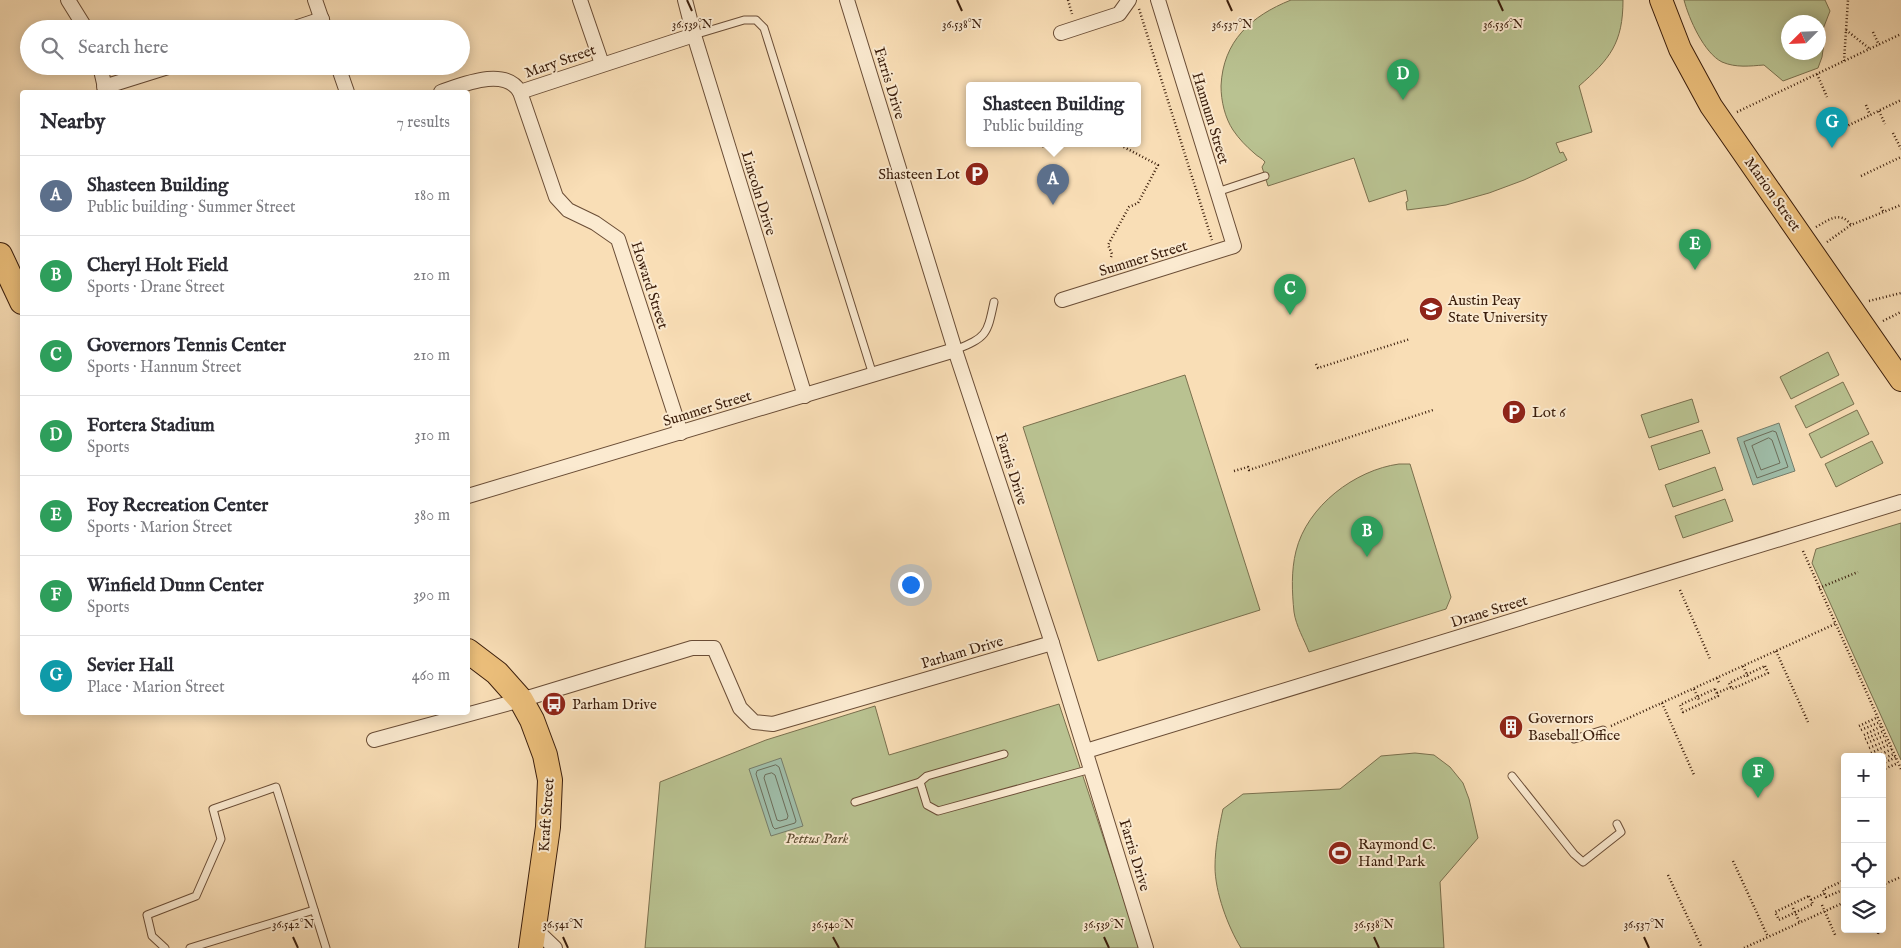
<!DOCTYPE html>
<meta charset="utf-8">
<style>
:root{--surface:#fff;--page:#f7f7f7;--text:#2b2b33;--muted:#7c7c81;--line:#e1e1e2;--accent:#8f2418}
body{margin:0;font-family:"IM FELL English",serif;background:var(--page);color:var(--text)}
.controls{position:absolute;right:15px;bottom:15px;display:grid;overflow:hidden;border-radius:5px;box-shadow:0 2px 12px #0003}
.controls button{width:45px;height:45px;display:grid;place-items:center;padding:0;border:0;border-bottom:1px solid var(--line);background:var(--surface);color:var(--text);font:25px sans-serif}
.compass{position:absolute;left:1781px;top:15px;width:45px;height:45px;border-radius:50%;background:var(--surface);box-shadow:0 2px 12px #0003;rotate:246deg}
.you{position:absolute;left:910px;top:584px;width:18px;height:18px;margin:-12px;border:4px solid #fff;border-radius:50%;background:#1a73e8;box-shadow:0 0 0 8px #1a73e833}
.badge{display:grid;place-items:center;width:32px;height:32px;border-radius:50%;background:var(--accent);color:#fff;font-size:16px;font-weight:700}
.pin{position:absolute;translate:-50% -41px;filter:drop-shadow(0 1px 2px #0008)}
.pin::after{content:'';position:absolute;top:26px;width:18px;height:15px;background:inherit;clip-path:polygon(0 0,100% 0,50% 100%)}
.popup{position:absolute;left:966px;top:82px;width:175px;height:65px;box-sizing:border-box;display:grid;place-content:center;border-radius:5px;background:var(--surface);filter:drop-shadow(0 1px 4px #0005);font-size:16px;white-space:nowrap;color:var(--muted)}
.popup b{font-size:19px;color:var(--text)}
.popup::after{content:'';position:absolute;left:50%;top:100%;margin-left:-10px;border:10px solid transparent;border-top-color:var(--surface)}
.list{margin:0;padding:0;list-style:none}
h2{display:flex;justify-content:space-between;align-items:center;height:65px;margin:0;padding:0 20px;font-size:21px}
h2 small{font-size:16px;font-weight:400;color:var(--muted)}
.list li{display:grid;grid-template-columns:32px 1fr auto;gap:15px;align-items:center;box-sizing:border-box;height:80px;padding:0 20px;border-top:1px solid var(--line)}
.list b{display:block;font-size:19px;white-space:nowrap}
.list p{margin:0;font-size:16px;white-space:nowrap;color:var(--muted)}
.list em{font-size:16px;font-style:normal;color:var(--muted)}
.icon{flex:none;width:28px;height:28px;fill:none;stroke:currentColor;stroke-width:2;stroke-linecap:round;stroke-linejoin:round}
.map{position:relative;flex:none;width:1901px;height:948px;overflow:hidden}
.search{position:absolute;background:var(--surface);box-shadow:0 2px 12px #0003;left:20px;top:20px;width:450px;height:55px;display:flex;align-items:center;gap:12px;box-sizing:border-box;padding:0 18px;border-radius:28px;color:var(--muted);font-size:19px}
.panel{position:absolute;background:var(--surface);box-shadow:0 2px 12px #0003;left:20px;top:90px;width:450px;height:625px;border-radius:5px}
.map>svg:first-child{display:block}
.green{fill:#b9c291;stroke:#7a704e;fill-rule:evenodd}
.water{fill:#9fbda9;stroke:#777d6a}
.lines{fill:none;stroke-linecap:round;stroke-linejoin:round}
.shore{stroke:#6c6d5a;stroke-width:1}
.service-casing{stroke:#6a4d36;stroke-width:9}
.minor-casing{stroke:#6a4d36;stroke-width:16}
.primary-casing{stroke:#3a1d0b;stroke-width:24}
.trunk-casing{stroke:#3a1d0b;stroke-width:26}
.path{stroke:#3a1d0b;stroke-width:2.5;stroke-dasharray:1 2.5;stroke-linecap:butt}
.service{stroke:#fbead0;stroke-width:7}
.minor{stroke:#fbead0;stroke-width:14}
.primary{stroke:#ecbf7b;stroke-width:22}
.trunk{stroke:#ecbf7b;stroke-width:24}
.ticks{fill:none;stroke:#3a1d0b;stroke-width:2}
.labels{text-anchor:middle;stroke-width:4;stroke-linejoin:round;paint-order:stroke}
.street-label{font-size:15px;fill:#3a1d0b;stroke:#fbead0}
.poi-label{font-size:15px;fill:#3a1d0b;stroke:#fbead0;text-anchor:start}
.park-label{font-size:15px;font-style:italic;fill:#604f33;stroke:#fbead0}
.ticks-label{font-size:12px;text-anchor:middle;fill:#3a1d0b;stroke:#fbead0;stroke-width:4;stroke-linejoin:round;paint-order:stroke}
</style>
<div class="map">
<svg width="1901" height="948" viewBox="0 0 1901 948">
<rect width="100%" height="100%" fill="#f9deb6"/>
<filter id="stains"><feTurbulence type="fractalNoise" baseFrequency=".004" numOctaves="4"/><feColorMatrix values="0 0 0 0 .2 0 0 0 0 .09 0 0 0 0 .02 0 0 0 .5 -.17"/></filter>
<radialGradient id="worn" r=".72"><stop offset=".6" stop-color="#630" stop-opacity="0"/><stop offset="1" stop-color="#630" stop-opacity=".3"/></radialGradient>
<g class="green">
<path d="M1291,0h332c0,43 -13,59 -44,86l13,46 -36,11 4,10 3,-1 4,8 -43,20 -35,13 -43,12 -39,5 -1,-8 2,-1 -2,-11 -37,12 -15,-44 -86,28 -6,-19 3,-5c-3,-4 -7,-5 -11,-9 -8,-7 -15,-14 -21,-23 -8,-12 -12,-29 -12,-44 2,-45 30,-70 70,-86z"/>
<path d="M1684,0h141l5,11 -7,18 2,7 -3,21 -4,11 -35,13 -19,-16c-14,1 -28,3 -42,-3 -18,-9 -33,-43 -38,-62zM1788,22h30v30h-30z"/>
<polygon points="1828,352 1839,375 1791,399 1780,377"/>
<polygon points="1185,375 1260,610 1098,661 1023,427"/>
<polygon points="1843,382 1854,404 1806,428 1795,406"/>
<polygon points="1692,399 1699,422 1649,438 1641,415"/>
<polygon points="1857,410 1869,434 1821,458 1809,434"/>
<polygon points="1702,430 1710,453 1659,470 1651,446"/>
<polygon points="1872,441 1883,463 1836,487 1825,464"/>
<path d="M1399,464h11l41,133 -5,12 -137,43c-5,-13 -13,-26 -15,-40 -2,-20 -3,-41 2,-61 11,-45 59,-81 103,-87z"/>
<polygon points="1715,467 1723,490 1673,507 1665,485"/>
<polygon points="1725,499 1733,521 1683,538 1675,516"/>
<polygon points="1901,523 1901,760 1812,563 1816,549"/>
<polygon points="1059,704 1140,948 645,948 660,782 766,740 875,706 889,755"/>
<path d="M1415,753l19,2 16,12 13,16 6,16 9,39 -38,44 4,66h-203c-13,-21 -26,-56 -26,-81 0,-20 4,-39 8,-58l20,-15 97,-5 41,-33z"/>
</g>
<g class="water">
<polygon points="1779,423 1795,471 1753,485 1737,438"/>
<polygon points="781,758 803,826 771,836 749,769"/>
</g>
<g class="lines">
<g class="shore">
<polygon points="1773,431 1776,432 1788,467 1757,478 1744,442"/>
<polygon points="1769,438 1772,440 1780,463 1761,470 1752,446"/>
<polygon points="776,765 779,767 796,821 795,823 775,829 773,827 756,774 757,771"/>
<polygon points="772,773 775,775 788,816 787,819 780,821 777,820 764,778 765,775"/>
</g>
<g class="service-casing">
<g id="service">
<polyline points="694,35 744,20 756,20 764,28 873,375"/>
<polyline points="1217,192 1265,176"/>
<path d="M955,350c32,-13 32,-15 39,-48"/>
<polyline points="1574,739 1603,730"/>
<polyline points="1512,776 1574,854 1583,862 1621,832 1617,824"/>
<polyline points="920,782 927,776 1004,754"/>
<polyline points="855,802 920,782 927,805 938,811 1091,769"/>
<polyline points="165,948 152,936 147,915 196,896 221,839 213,809 276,787 326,948"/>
<polyline points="190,948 314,910"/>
</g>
</g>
<g class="minor-casing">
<g id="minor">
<polyline points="68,0 86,29"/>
<polyline points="315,0 325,29"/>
<polyline points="580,0 602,64"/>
<polyline points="685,0 694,35 805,396"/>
<polyline points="847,0 955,350 1052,643 1146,948"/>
<polyline points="292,29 322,19"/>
<polyline points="1061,33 1119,14 1129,0"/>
<polyline points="100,66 106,92"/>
<polyline points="338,66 347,92"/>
<polyline points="104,87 171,66"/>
<path d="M441,92c21,-7 64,-26 79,0l174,-57"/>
<polyline points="520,92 556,197 568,210 595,223 618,239 681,433"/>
<polyline points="1062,300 1234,246 1158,0"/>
<polyline points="468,496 955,350"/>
<polyline points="374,740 521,700 692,648 714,648 740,708 754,722 773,724 1052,643"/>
<polyline points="1086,751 1901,502"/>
<polyline points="533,927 555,948"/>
</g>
</g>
<g class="primary-casing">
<polyline id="primary" points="1661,0 1680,49 1711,106 1901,380"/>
</g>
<g class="trunk-casing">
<g id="trunk">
<polyline points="0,255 22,302"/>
<polyline points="468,651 497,673 521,700 532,720 545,755 550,780 548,827 531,948"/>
</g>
</g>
<g class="path">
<polyline points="1068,0 1072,14"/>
<polyline points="1139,9 1212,240"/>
<polyline points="1846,30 1870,49"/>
<polyline points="1873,32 1879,45"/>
<polyline points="1844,61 1848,0"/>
<polyline points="1817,74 1827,97"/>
<polyline points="1866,105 1870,115"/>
<polyline points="1879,111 1885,124"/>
<polyline points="1737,112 1901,34"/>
<polyline points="1834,112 1842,128"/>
<polyline points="1839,130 1901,100"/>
<polyline points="1893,133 1901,149"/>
<polyline points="1042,147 1044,144"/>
<polyline points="1861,176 1901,157"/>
<polyline points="1881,207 1884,213"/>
<path d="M1816,227c13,-7 24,-17 35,-2"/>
<polyline points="1827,242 1851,225 1901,205"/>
<polyline points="1111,257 1112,254 1108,245 1129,207 1138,203 1158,165 1118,144"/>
<polyline points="1869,301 1901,293"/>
<polyline points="1883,321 1901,312"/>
<polyline points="1316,364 1318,368 1410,339"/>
<polyline points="1234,471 1248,467 1249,470 1433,410"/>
<polyline points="1803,551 1901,769"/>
<polyline points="1819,588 1858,572"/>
<polyline points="1680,590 1710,659"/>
<polyline points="1776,651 1808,722"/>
<polyline points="1743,666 1748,677"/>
<polygon points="1765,666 1768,673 1732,689 1729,683"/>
<polyline points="1717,678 1719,683"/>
<polyline points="1694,689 1699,700"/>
<polygon points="1715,689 1718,696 1683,712 1680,705"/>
<polyline points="1717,693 1731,687"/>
<polyline points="1662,703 1694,775"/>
<polyline points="1611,726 1835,624"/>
<polyline points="1859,726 1878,717"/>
<polyline points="1861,730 1880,722"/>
<polyline points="1864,735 1882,726"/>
<polyline points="1865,739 1884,731"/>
<polyline points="1867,743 1886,735"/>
<polyline points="1869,748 1888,740"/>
<polyline points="1871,753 1890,744"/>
<polyline points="1875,757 1892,749"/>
<polyline points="1882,759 1894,754"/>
<polyline points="1882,764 1896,757"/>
<polyline points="1882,770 1898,763"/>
<polyline points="1733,861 1768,937"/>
<polyline points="1668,875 1702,948"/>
<polyline points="1845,880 1823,890 1826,897 1845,889"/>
<polyline points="1882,885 1901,877"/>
<polygon points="1809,896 1813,904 1779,920 1775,912"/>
<polyline points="1811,900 1825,893"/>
<polyline points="1822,905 1836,937"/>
<polyline points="1793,908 1800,923"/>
<polyline points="1878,934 1879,929"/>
<polyline points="1744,948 1845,902"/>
</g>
<use href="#service" class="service"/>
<use href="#minor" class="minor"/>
<use href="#primary" class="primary"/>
<use href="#trunk" class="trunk"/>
</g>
<path class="ticks" d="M687,0l5,11M957,0l5,11M1227,0l5,11M1498,0l5,11M293,937l5,11M563,937l5,11M833,937l6,11M1104,937l5,11M1374,937l5,11M1644,937l5,11"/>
<defs>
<g id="parking-disc" transform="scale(1.25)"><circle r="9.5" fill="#8f2418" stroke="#fbead0"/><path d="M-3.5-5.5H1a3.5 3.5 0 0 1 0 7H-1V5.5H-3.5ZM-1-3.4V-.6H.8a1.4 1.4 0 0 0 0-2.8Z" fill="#fff"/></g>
<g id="university-disc" transform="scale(1.25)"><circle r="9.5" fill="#8f2418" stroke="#fbead0"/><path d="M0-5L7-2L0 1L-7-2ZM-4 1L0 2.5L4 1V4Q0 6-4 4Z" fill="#fff"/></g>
<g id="bus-disc" transform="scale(1.25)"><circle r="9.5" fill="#8f2418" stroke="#fbead0"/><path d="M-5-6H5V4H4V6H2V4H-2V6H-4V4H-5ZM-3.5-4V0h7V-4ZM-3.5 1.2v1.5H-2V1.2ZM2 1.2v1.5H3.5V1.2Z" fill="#fff"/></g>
<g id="building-disc" transform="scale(1.25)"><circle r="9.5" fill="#8f2418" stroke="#fbead0"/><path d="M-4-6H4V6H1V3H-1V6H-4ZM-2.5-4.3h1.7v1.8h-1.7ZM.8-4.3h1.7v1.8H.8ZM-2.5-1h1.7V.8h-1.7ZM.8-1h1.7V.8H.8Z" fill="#fff"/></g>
<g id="stadium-disc" transform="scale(1.25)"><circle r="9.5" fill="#8f2418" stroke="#fbead0"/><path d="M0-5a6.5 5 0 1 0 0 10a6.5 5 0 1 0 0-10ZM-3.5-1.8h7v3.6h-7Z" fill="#fff"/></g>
</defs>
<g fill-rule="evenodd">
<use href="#parking-disc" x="977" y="174"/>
<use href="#university-disc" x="1431" y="309"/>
<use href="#parking-disc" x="1514" y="412"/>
<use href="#bus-disc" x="554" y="704"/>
<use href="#building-disc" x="1511" y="727"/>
<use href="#stadium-disc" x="1340" y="853"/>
</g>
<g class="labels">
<g class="street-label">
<text transform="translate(560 61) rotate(-19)" y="5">Mary Street</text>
<text transform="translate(890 83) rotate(73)" y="5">Farris Drive</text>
<text transform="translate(1211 118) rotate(73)" y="5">Hannum Street</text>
<text transform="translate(759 193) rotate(73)" y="5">Lincoln Drive</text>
<text transform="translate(1773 194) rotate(55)" y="5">Marion Street</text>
<text transform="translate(1143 258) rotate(-17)" y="5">Summer Street</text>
<text transform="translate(650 285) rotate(72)" y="5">Howard Street</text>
<text transform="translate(707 408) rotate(-17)" y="5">Summer Street</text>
<text transform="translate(1012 469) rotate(72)" y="5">Farris Drive</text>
<text transform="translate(1489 611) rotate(-17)" y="5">Drane Street</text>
<text transform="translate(962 652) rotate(-16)" y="5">Parham Drive</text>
<text transform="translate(546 815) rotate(-86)" y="5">Kraft Street</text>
<text transform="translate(1135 855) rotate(73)" y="5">Farris Drive</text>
</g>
<g class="poi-label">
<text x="960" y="179" text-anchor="end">Shasteen Lot</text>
<text x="1448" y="305">Austin Peay<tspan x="1448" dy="17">State University</tspan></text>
<text x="1532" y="417">Lot 6</text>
<text x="572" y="709">Parham Drive</text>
<text x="1528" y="723">Governors<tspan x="1528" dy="17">Baseball Office</tspan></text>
<text x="1358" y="849">Raymond C.<tspan x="1358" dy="17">Hand Park</tspan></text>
</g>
<g class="park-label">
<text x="817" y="843">Pettus Park</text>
</g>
</g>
<g class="ticks-label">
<text x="962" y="28">36.538°N</text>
<text x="1503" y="28">36.536°N</text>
<text x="692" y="28">36.539°N</text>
<text x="1232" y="28">36.537°N</text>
<text x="293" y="928">36.542°N</text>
<text x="563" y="928">36.541°N</text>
<text x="833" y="928">36.540°N</text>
<text x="1104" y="928">36.539°N</text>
<text x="1374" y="928">36.538°N</text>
<text x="1644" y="928">36.537°N</text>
</g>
<rect width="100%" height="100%" filter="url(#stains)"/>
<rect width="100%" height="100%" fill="url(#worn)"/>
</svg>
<div class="controls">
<button>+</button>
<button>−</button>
<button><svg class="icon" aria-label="locate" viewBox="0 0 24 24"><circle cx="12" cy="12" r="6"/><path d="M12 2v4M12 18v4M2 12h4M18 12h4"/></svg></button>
<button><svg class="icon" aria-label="layers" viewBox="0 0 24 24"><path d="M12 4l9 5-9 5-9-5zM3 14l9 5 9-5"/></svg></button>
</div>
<svg class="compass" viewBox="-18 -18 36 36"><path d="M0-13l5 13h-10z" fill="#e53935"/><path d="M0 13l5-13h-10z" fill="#7c7c81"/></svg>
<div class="you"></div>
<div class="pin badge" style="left:1053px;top:205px;background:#5c6f8a">A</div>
<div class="popup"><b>Shasteen Building</b>Public building</div>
<div class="pin badge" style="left:1367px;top:557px;background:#2e9e5b">B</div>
<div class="pin badge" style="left:1290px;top:315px;background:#2e9e5b">C</div>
<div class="pin badge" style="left:1403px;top:100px;background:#2e9e5b">D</div>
<div class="pin badge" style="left:1695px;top:270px;background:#2e9e5b">E</div>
<div class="pin badge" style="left:1758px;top:798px;background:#2e9e5b">F</div>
<div class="pin badge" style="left:1832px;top:148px;background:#0f9aa8">G</div>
<div class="search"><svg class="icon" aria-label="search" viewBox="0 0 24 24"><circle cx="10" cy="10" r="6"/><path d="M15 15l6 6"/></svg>Search here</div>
<section class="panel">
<h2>Nearby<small>7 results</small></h2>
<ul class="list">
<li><span class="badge" style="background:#5c6f8a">A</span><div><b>Shasteen Building</b><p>Public building · Summer Street</p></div><em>180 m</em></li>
<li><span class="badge" style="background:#2e9e5b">B</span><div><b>Cheryl Holt Field</b><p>Sports · Drane Street</p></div><em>210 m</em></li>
<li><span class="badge" style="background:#2e9e5b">C</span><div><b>Governors Tennis Center</b><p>Sports · Hannum Street</p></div><em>210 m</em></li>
<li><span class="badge" style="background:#2e9e5b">D</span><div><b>Fortera Stadium</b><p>Sports</p></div><em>310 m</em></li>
<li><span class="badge" style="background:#2e9e5b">E</span><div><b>Foy Recreation Center</b><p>Sports · Marion Street</p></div><em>380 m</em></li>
<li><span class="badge" style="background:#2e9e5b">F</span><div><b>Winfield Dunn Center</b><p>Sports</p></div><em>390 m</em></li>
<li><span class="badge" style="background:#0f9aa8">G</span><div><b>Sevier Hall</b><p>Place · Marion Street</p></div><em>460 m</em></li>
</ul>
</section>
</div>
